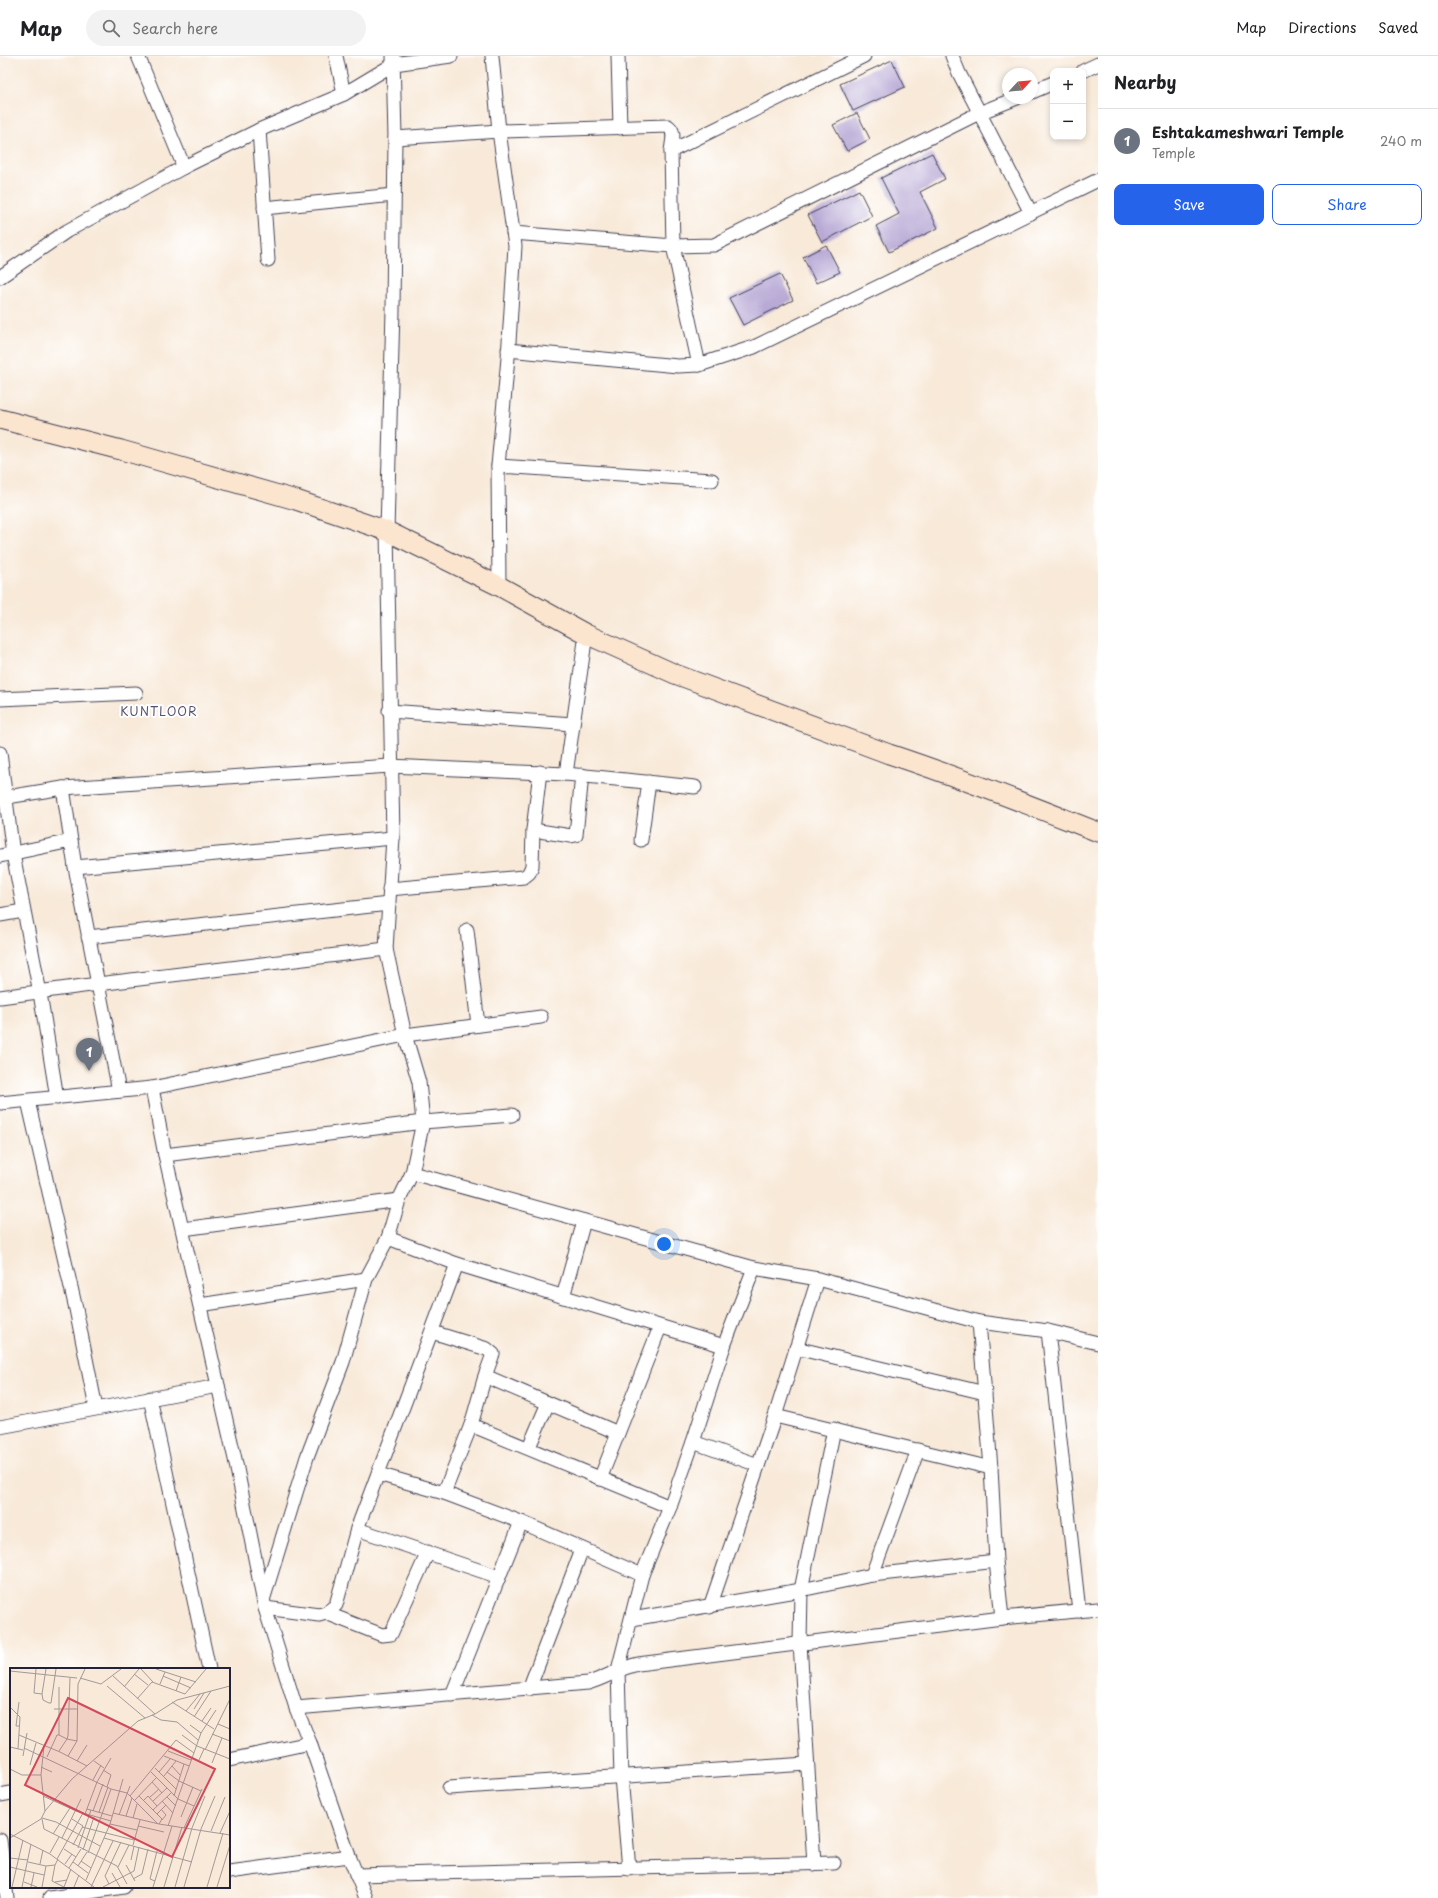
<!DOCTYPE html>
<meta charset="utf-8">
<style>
:root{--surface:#fff;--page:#f2f2f2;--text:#202124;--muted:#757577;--line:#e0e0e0;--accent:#2563eb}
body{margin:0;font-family:"Playpen Sans",sans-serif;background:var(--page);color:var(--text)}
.controls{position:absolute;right:12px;top:12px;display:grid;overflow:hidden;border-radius:8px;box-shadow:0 2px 6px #0003}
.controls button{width:36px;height:36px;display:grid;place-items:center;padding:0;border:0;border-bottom:1px solid var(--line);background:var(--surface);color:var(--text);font:20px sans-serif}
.compass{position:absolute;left:1002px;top:12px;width:36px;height:36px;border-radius:50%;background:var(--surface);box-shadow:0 2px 6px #0003;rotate:64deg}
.you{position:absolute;left:664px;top:1188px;width:14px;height:14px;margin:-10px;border:3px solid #fff;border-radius:50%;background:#1a73e8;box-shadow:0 0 0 6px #1a73e833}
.badge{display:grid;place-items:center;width:26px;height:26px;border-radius:50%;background:var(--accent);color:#fff;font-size:13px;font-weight:700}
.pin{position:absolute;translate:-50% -33px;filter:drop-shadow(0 1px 2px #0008)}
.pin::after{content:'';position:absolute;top:21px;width:14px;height:12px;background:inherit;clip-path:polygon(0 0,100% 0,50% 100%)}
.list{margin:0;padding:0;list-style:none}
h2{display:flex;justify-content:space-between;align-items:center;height:52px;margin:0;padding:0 16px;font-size:17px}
h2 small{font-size:13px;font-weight:400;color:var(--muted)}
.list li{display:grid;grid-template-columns:26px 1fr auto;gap:12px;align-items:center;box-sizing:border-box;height:64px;padding:0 16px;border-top:1px solid var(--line)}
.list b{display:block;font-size:15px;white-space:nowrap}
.list p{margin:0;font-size:13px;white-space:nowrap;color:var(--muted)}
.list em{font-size:13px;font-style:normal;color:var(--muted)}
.actions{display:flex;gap:8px;padding:12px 16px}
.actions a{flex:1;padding:9px 0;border:1px solid var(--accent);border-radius:8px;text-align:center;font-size:14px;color:var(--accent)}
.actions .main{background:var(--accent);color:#fff}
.icon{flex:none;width:22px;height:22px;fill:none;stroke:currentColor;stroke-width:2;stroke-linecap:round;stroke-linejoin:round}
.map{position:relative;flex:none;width:1098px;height:1842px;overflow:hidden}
header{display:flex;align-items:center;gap:24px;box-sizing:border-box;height:56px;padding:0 20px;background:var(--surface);border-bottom:1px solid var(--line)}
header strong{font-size:19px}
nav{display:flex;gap:22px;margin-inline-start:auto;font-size:14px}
.search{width:280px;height:36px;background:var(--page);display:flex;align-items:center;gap:10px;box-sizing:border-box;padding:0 14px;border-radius:22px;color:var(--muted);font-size:15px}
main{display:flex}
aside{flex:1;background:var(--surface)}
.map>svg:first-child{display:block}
.building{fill:#b8a9d5}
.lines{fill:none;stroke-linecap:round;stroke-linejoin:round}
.street-casing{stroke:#424053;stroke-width:15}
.secondary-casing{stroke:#424053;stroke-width:21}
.street{stroke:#fff;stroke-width:13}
.secondary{stroke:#fce5cf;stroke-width:19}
.labels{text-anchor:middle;stroke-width:4;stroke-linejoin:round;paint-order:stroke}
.quarter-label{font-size:12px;letter-spacing:1px;fill:#565171;stroke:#fff}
.inset-road{fill:none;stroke:#a29999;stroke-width:1}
.view{fill:#d1495b;fill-opacity:0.15;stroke:#d1495b;stroke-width:2}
.inset-edge{fill:none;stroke:#22223b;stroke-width:2}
</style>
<header>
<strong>Map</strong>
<div class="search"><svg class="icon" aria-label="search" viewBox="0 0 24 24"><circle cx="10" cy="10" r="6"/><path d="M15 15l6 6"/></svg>Search here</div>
<nav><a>Map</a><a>Directions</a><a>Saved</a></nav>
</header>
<main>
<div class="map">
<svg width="1098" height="1842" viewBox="0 0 1098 1842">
<rect width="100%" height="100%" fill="#fff"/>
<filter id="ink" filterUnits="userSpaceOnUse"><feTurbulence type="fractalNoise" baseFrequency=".025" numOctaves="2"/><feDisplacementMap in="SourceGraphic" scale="8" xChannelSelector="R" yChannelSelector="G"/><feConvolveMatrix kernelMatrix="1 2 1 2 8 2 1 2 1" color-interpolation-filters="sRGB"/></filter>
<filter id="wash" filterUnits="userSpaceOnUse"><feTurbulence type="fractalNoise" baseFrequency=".012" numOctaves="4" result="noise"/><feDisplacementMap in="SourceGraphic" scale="16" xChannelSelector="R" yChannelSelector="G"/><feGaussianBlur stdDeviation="0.9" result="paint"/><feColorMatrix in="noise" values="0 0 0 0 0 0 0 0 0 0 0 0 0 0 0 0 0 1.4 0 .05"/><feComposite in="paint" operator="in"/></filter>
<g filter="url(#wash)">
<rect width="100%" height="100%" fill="#f8e9d8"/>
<g id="blocks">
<g class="building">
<polygon points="892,4 905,31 853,55 840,28"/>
<polygon points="857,57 870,83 847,95 833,69"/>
<polygon points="932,97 945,123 920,136 938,172 889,196 876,170 899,158 881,122"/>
<polygon points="859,134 872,160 822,186 808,159"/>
<polygon points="826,189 840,216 816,227 803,201"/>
<polygon points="780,218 793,244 743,269 729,242"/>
</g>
</g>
</g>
<g filter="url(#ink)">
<use href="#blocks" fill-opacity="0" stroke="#424053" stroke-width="1"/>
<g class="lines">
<g class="street-casing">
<g id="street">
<polyline points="138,0 184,111"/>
<polyline points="336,0 344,38"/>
<polyline points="492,0 499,75 515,190 508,302 498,410 499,530"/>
<polyline points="618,0 620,72"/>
<polyline points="952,0 959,17 1031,157"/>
<polyline points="1083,15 1098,8"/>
<polyline points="1032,36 1053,27"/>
<polyline points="259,74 268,204"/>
<path d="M395,82l104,-7 169,-5c8,5 4,16 3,25l193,-95"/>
<polyline points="671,95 673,190 714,189 979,57 1017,42"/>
<polyline points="264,152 394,139"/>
<polyline points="513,177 673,190 699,309"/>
<polyline points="0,221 67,175 184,111 259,74 344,38 394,8 451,0"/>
<polyline points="508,294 678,310 699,309 754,291 1098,124"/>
<polyline points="498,410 712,424"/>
<polyline points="0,643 136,637"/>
<polyline points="389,655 573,668"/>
<polyline points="0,697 13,798 40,937 57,1042"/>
<polyline points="566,718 586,578"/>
<polyline points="63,732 75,811 119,1035"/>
<polyline points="7,741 63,732 390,710 566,718 695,731"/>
<polyline points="533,774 571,780 576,779 582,719"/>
<polyline points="641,784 649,726"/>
<polyline points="0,800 71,785"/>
<polyline points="75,811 393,782"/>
<polyline points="389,833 524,821 529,817 532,810 533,774 540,716"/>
<polyline points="0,859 23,855"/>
<polyline points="467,874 478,969"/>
<polyline points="88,881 389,848"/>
<polyline points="0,941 98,928 386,893"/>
<polyline points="152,1032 165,1099 235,1403 265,1552 296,1652 310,1687 349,1800 366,1842"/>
<polyline points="28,1045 76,1253 96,1352"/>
<polyline points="0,1047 152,1032 405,979 541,961"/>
<polyline points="165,1099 423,1066 512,1059"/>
<polyline points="412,1117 754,1212 818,1223 979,1266 1048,1275 1098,1287"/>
<polyline points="183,1173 399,1144"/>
<polyline points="388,1182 457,1208 724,1290"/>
<polyline points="563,1241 584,1165"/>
<polyline points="200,1249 366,1223"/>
<polyline points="979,1266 991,1412 996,1505 1002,1562"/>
<polyline points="1048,1275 1079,1555"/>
<polyline points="432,1276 487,1293 493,1298 485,1320 471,1369 444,1437"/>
<polyline points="796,1292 985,1337"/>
<polyline points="485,1320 618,1377"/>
<polyline points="150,1342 209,1613"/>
<polyline points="775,1360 991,1412"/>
<polyline points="471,1369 670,1451"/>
<polyline points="0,1371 218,1330"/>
<polyline points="693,1386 758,1409"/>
<polyline points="529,1391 548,1347"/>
<polyline points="378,1418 444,1437 521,1466 642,1519"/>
<polyline points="600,1423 660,1271"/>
<polyline points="357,1473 499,1521"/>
<polyline points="872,1519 918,1394"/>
<polyline points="264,1541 307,1401 343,1306 366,1223 388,1182 399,1144 412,1117 423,1066 419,1026 405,979 386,893 393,782 387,475 393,254 395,82 393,0"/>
<polyline points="710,1551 775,1360 818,1223"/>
<polyline points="265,1552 319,1559 326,1557 336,1549 357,1473 457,1208"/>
<polyline points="326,1557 382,1579 391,1578 428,1496"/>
<polyline points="632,1563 801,1534 872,1519 996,1505"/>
<polyline points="529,1633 582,1493"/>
<polyline points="452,1639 521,1466"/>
<path d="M296,1652l292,-25c17,-5 32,-15 50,-19l364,-46 96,-9"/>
<polyline points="229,1704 310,1687"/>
<polyline points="449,1732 807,1708"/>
<polyline points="0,1739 11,1737"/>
<polyline points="0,1784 7,1842"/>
<polyline points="814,1808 800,1587 801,1534 834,1373"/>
<polyline points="629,1813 621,1721 618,1614 642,1519 670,1451 693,1386 724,1290 754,1212"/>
<polyline points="229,1816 349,1800"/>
<polyline points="356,1819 834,1807"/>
<polyline points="50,1842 124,1831"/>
</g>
</g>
<g class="secondary-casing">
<path id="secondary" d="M0,363l121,31 175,50 91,31 112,55 87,48 89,40 214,80c71,23 140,51 209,78"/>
</g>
<use href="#street" class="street"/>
<use href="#secondary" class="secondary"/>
</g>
</g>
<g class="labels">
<g class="quarter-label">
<text x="159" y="660">KUNTLOOR</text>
</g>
</g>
<g transform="translate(10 1612)">
<rect width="220" height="220" fill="#f8e9d8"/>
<path class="inset-road" d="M26,1l-2,24 8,1 1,6 6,3h2l5,-34M131,1l12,13M146,1l40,13M0,3l67,7M124,6l14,11M103,8l42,38M153,8l28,12M70,10l21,6 20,-15M150,16l5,-12M97,18l38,32M114,19l15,-18M166,23l5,-14M32,26l4,-25M175,26l21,-25M127,31l15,-17 33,12M9,34l-3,24h4M162,34l42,27M0,39l10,10 -2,32M44,41h24M184,41l10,-16M176,43l14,-17M142,47l9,5 16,2 21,18M184,49l17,-26M192,53l9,-13M208,56l12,5M180,57l11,8M202,66l18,7M9,67l41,17 27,14M49,67l8,4 1,-3 2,-58M172,67l15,11 33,13M34,78l-3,29 4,36M0,79l13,3M14,80l87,41 16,4 31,31M195,82l25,-51M49,83l8,-12 10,2M158,83l23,9M13,88l4,-23M58,88l9,-15 1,-57 7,-15M154,88l25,10M37,89l10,-22h2v-48M189,92l5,-11M67,93l10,-16M84,93l10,7M202,95l10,-25M20,97l6,-22M162,98l8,9M31,99l11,5M145,100l21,21M0,101l12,6h19M93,102l8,5 -4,12M141,104l27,27 16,7M149,104l11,-13M157,104l12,9 22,10M154,108l12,-15M83,112l8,-15M142,114l10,11M33,128l33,15 35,10M120,128l46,-56 18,13M129,128l23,23 -3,5M164,128l10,-32M157,129l9,9M139,130l10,-9M125,132l21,-22M134,132l4,-4 9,10M143,133l14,-13M152,133l11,12M77,141l25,7M151,141l5,6 -4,5M143,142l18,-17M83,143l10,-27M89,144l9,-25M103,145l46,11 71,11M75,146l12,-32 14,-24M147,146l9,-9M109,147l11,-29M116,148l6,-18M171,149l12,-30M32,150l14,4 44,24M123,150l4,-14M32,151l2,10 73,37 10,18M62,151l11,7 -10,19M100,156l27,6M128,158l26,6M158,158l33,-93 15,-23M72,159l52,13M174,160l18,-39M201,163l14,-34M210,165l10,-22M0,166l40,20 44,33M43,166l17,-26M0,170l31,-19 4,-8 27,-32 66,-58 17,-7 22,-14 53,-14M52,170l19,-39M94,170l25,7 -11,22M119,177l63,17M123,177l7,-25M68,180l13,-38M54,181l12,8M73,182l11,-33M40,185l9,-16M78,185l23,-64M0,190l18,2M47,191l26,-46M121,192l3,-14M71,193l10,7M18,194l18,4M63,194l15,11M30,196l3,-14M55,196l7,-10M45,197l-3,16 12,6M116,197l9,16M68,198l9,-14M0,199l34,8M59,200l12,-19M102,205l8,14M123,211l9,-5 6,-25M76,212l24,-56 13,-45M145,213l-5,-2 7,-28M14,214l13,5M45,214l12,-2M99,216l-4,-8 16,-34M2,219l11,-47M12,219l9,-43M21,219l3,-14M32,219l4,-21 9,-1 3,-6M54,219l7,-18M64,219l5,-12M81,219l22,-46M93,219l31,-16 5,-24M143,219l19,-61M154,219l18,-60M165,219l17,-59 13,-32M174,219l17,-58 14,-33M197,219l16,-54M207,219l13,-42"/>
<path class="view" d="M58,30l147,71 -43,88 -147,-72z"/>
<rect width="220" height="220" class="inset-edge"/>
</g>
</svg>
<div class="controls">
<button>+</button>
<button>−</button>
</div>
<svg class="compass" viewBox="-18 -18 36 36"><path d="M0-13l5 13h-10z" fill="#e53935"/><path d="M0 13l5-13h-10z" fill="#757577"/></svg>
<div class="you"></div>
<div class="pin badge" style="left:89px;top:1015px;background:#6b7280">1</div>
</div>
<aside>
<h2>Nearby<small></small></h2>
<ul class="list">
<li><span class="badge" style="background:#6b7280">1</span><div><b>Eshtakameshwari Temple</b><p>Temple</p></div><em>240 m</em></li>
</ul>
<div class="actions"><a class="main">Save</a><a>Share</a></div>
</aside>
</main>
